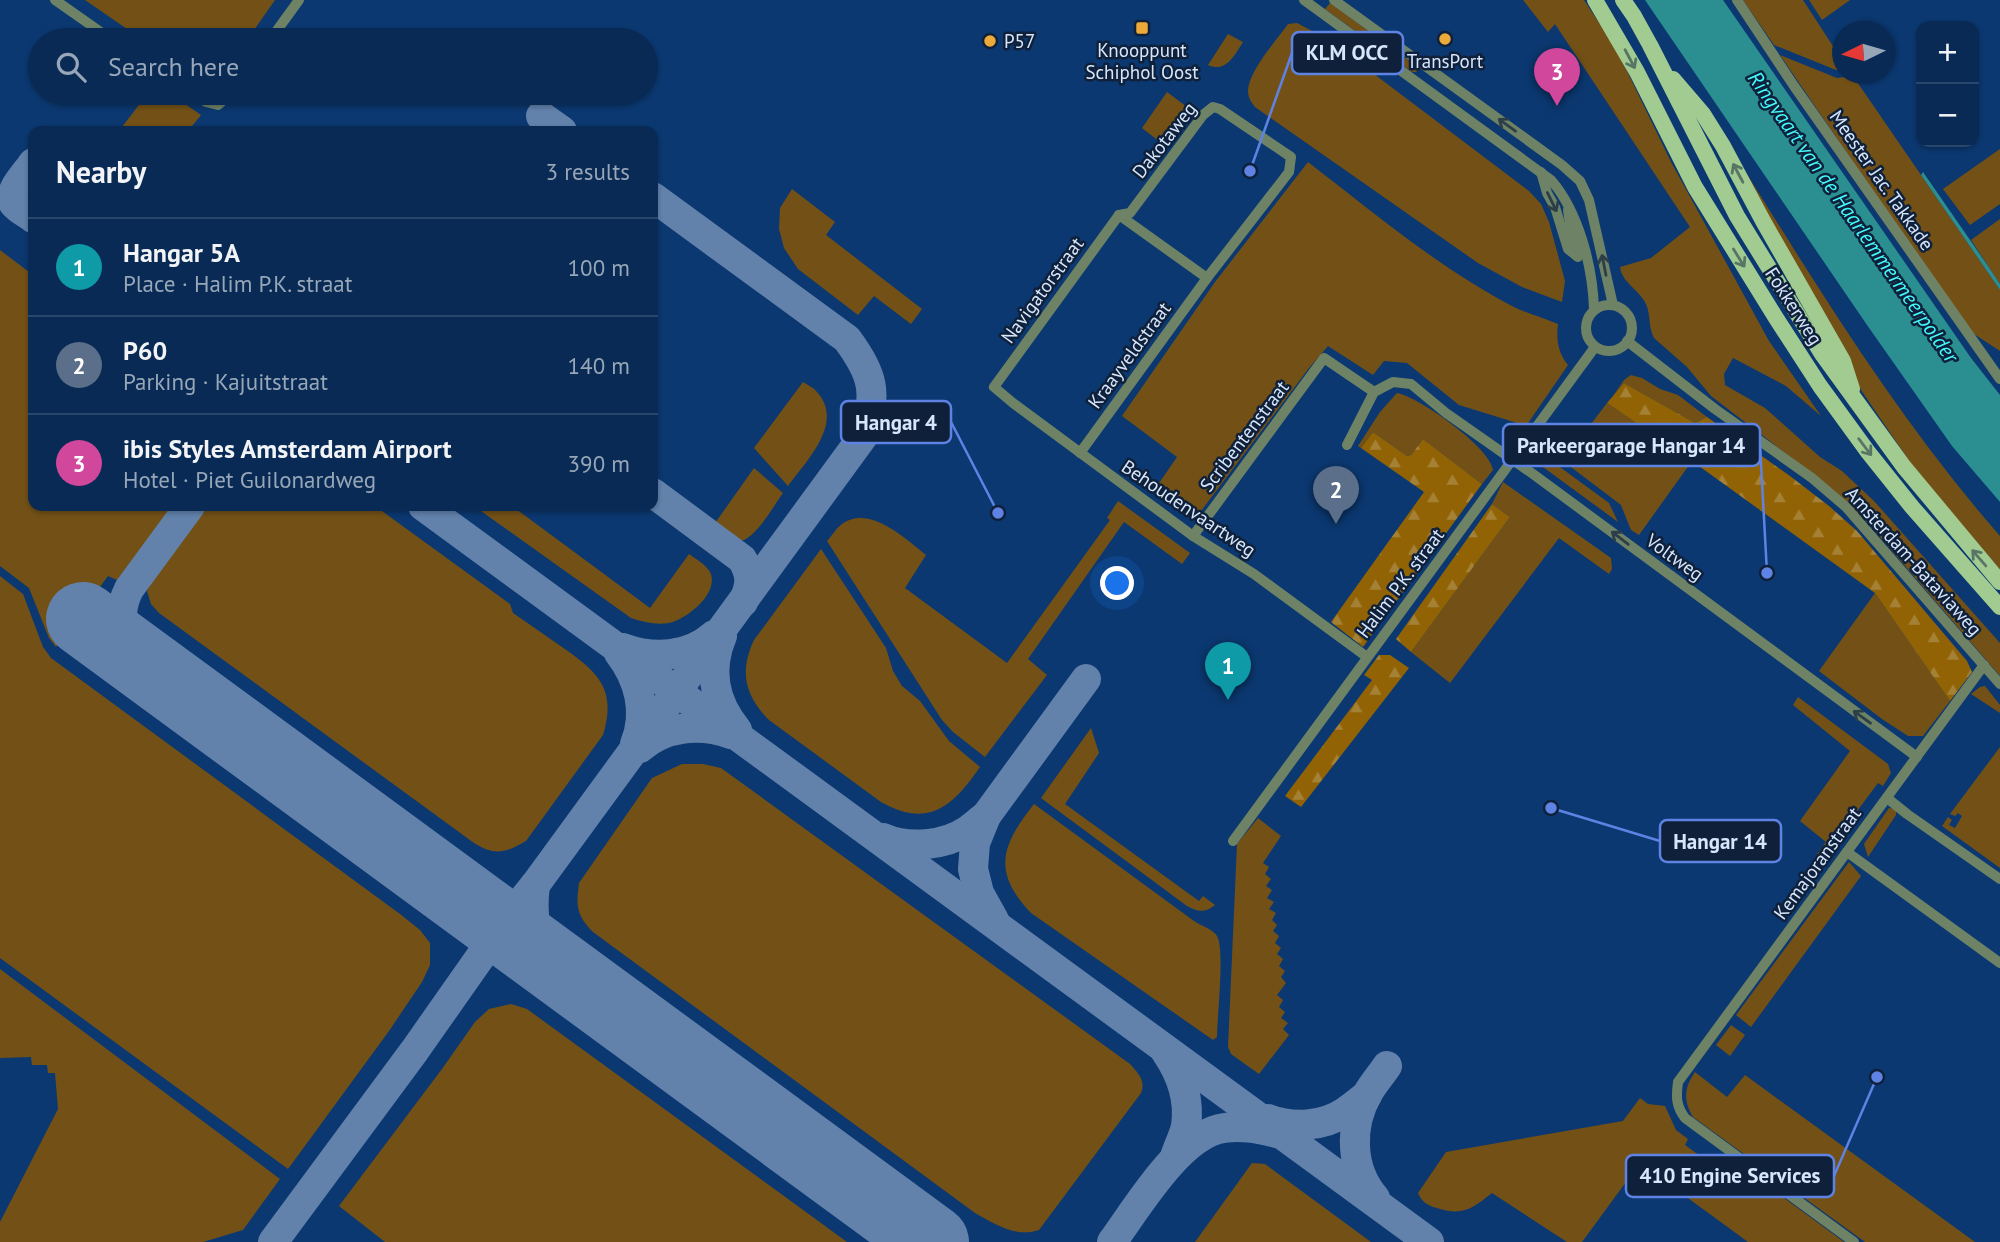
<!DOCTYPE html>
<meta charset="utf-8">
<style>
:root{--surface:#082a54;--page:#11325a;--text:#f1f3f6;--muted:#98a7b8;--line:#29466b;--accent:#ea580c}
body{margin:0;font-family:"PT Sans",sans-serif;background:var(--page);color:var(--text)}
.controls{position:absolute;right:21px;top:21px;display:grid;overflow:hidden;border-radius:14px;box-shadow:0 2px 5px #0004}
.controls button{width:63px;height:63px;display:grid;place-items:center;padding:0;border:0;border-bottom:2px solid var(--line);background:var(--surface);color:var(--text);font:35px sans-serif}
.compass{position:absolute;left:1832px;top:21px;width:63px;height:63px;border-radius:50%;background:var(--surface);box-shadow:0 2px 5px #0004;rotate:265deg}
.you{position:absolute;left:1118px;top:584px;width:24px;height:24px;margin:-18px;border:5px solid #fff;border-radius:50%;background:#1a73e8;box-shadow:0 0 0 10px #1a73e833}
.badge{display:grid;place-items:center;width:46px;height:46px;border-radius:50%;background:var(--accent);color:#fff;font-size:23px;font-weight:700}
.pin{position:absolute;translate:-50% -58px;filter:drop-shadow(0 2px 4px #0008)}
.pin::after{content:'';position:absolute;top:37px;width:24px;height:21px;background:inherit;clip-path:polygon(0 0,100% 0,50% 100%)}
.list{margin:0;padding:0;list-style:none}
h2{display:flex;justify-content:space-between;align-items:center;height:91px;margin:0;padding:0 28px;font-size:30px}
h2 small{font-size:23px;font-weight:400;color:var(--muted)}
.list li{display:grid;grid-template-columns:46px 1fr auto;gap:21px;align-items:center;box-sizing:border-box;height:98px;padding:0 28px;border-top:2px solid var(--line)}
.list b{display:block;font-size:26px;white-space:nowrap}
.list p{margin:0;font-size:23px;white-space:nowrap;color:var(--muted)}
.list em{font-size:23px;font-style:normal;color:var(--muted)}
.icon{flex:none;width:38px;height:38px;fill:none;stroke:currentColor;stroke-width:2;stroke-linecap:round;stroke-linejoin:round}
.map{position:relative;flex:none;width:2000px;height:1242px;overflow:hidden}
.search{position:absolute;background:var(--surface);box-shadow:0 2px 5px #0004;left:28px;top:28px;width:630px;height:77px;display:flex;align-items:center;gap:18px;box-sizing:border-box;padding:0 24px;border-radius:38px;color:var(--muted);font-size:26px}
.panel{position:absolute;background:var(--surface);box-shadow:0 2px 5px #0004;left:28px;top:126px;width:630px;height:385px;border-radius:14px}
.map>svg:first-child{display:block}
.green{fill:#735116}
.forest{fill:url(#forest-firs)}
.water{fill:#2b8f91}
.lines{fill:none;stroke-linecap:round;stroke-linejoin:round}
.taxiway{stroke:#6282ac;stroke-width:30}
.runway{stroke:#6282ac;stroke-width:74}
.minor{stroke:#6e8366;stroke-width:10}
.primary{stroke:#a1cb90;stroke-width:16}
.oneway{stroke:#587665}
.oneway2{stroke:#2c3e47}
.poi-dot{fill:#ebaa39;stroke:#0f213a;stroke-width:2.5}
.labels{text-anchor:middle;stroke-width:5;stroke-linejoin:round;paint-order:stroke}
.poi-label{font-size:19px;fill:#d7e6fb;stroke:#0f213a}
.street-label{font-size:19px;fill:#d7e6fb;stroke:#0f213a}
.water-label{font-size:21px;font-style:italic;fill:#42fafd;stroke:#0f213a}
.leader{fill:none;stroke:#5e83e4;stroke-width:2.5}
.callout-dot{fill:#5e83e4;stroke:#0f213a;stroke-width:2.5}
.callout{fill:#0f213a;stroke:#5e83e4;stroke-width:2.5}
.callout-label{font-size:21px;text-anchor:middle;font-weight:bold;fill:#d7e6fb}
</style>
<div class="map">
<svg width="2000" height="1242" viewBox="0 0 2000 1242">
<defs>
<pattern id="forest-firs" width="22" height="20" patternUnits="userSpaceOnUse" patternTransform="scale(1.75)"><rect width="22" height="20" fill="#916304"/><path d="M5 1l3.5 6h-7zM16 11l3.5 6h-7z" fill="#a58136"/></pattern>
</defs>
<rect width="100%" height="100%" fill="#0b3870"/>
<g class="green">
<polygon points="85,0 275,0 247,40 143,40"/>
<path d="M1523,0h61l23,35 18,32 46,95 98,179 52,75 -35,-30 -53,-28 -9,16 1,11 40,23 55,49 22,14 32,30 126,142v33l-132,-153 -31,-30 -126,-97 -24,-29 -33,-29c-6,-11 -3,-23 -8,-34 -7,-15 -24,-21 -26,-37l31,-9 39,-31 -135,-203 -7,8z"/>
<polygon points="1743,0 1803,0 1842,60 1842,70 1836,70 1774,45"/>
<polygon points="1809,0 1850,0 1822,20"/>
<polygon points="1330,3 1416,66 1418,69 1416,72 1412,72 1325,9"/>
<path d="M1297,23l32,17 200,151 12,13 8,18 16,59 -3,21 -40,-15 -44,-24 -223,-156c-2,-3 -5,-6 -6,-10 -7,-19 28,-57 39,-73z"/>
<path d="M1228,34l15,8c-9,14 -17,31 -35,23z"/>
<polygon points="1780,55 1837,78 1853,76 2000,290 2000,351 1974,334 1962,321"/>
<polygon points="1167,92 1187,107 1163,141 1160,142 1142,128"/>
<polygon points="148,93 169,93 201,115 188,131 119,131"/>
<polygon points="2000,149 2000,204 1970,225 1943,189"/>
<path d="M1308,162c66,51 130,105 204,144 14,7 31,12 46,18 -2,15 0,29 10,41l-44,64 -10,-7 -55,-17 -52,-42 -23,-2 -11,14 -45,-29 -19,22 -111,147 -41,-29 20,-29 -55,-41 93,-134z"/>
<path d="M1740,163c80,128 160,259 260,373v34l-88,-105 -51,-75 -41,-83 -67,-111z"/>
<polygon points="792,189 835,222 826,235 922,309 911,324 874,296 858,315 798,269 784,248 779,229 780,208"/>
<polygon points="2000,219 2000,284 1971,240"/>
<polygon points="0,250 33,275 33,506 173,506 117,580 108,576 56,647 49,638 29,588 0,566"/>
<polygon points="1631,375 1642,378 1660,389 1678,395 1707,417 1695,423 1624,383 1613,396 1624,380"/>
<path d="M803,382c4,3 10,5 13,9 30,31 -10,70 -28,95l-34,-38z"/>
<path d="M1397,393c22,4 93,54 96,77l-11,14 -59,-45 -12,16 -4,1 -34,-24 -12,16 -3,-2 22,-34z"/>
<polygon points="1607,403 1692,461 1639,535 1631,530 1621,505 1563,461"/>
<polygon points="1553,462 1609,503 1618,522 1543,467 1544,464"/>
<path d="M754,468l29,25c-9,12 -30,51 -46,48 -9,-1 -17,-10 -24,-15z"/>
<polygon points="1503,482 1611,558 1612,569 1609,574 1559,538 1450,683 1411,652 1510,517 1492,504"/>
<path d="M1118,501l72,52 -8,11 -58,-42 -96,137 19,16 -62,82 -32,-25 -11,-12 -115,-179c5,-5 9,-13 15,-17 27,-20 64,15 84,31l-21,33 102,75 103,-143 -3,-2z"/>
<path d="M206,506h169l135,98 3,9c16,11 32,22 49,34 36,25 55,42 41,88l-77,106c-21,12 -31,15 -52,2l-315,-230 -8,-9 -4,-13 4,-9z"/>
<path d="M474,506h38l138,102 39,-54c7,5 17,11 21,18 10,21 -23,47 -41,51 -13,2 -26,-1 -38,-5z"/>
<path d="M821,549l65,99 7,23 9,15 18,15 29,40 31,26c-27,39 -51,62 -99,35l-112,-82c-24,-24 -30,-48 -15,-80z"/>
<polygon points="0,576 23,594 43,647 51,658 400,914 420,930 430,943 430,965 422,982 389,1031 288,1169 0,958"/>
<polygon points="1875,593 1950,701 1923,736 1908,736 1882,719 1819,671"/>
<polygon points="1985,686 2000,705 2000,713 1971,694 1980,687"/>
<polygon points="1798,697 1888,764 1891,773 1883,786 1878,783 1820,861 1815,857 1826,842 1800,821 1850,751 1793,705"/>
<path d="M1091,728l8,25 -34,51 134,97 4,-5 12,9c-10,8 -17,7 -28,1l-146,-108z"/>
<polygon points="2000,747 2000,868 1942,826 1948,817 1952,820 1949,825 1955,828 1962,816 1958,813 1955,816 1950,814"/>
<path d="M682,764h21l18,4 409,296c8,9 16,17 11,29l-102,137c-23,8 -44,-6 -64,-17l-382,-281c-17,-17 -17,-26 -14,-49l73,-105z"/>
<path d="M1034,804l160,117c7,5 19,8 23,15 8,13 0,82 0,101l-4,3 -182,-127c-39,-41 -30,-67 3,-109z"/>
<polygon points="1889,808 1896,809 1896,815 1868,857 1864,844"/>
<polygon points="1258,818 1281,836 1263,863 1269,867 1265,874 1271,879 1266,886 1272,890 1267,898 1274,902 1269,909 1276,913 1272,920 1277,925 1273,931 1279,936 1275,943 1281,948 1277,954 1283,959 1279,966 1285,971 1281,977 1286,983 1277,995 1283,1000 1279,1007 1285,1012 1281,1018 1288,1023 1283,1029 1289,1035 1259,1074 1231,1054 1228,1047 1237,844"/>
<polygon points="1849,862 1861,876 1751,1027 1736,1015"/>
<polygon points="0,969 280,1179 243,1230 203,1242 0,1242 0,1222 58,1109 55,1073 48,1073 47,1065 32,1065 31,1057 0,1058"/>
<polygon points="511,1004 527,1009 847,1242 385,1242 339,1206 442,1069 475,1022 489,1009"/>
<polygon points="1731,1025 1745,1035 1730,1056 1716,1045"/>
<path d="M1695,1072l32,25 18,-22 230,167h-110l-172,-125c-10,-17 -9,-29 2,-45z"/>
<path d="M1640,1098l8,6 17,2 11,24 12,9 -3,6 66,48 10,-12 83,61h-96l-108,-79 -58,79h-15l-75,-49c-18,14 -28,23 -52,16 -11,-3 -18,-6 -22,-16l28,-41 177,-31z"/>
<polygon points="1252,1163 1265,1164 1371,1242 1195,1242"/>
</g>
<g class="forest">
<polygon points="1624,383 1695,423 1707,417 1790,476 1829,506 1857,531 1967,661 1972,672 1950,701 1875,593 1692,461 1607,403"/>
<polygon points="1373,432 1407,456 1411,455 1423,439 1482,484 1363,647 1331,622 1424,492 1361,448"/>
<polygon points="1492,504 1510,517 1411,652 1396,639"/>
<polygon points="1379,655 1390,655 1409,668 1301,807 1285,796 1372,680 1364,675"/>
</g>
<g class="water">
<polygon points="1645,0 1723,0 1971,358 2000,395 2000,502 1952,446 1867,325"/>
<polygon points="1923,172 1988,266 2000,284 2000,290 1921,175"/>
</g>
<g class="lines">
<g class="taxiway">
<polyline points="541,116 562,131"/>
<path d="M33,163c-6,10 -27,29 -19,41 5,6 14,10 19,14"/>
<path d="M653,493l89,66c10,16 9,27 1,43"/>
<polyline points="423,506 1429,1242"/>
<path d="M722,636c-14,33 -8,66 15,94"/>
<path d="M623,648c30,11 65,10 91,-13"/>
<path d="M619,653c20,26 29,59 16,91"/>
<path d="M134,657c-11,-25 -18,-42 -5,-68l61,-83"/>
<path d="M640,748c25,-22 60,-25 91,-14"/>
<path d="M883,838c25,11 62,8 85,-8 6,-4 12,-10 18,-14"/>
<path d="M535,885c-4,31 0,48 14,76"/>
<polyline points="994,920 979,893 973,869 975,843 986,816 1086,679"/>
<path d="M1166,1052c15,22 24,47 20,74 -2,10 -8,21 -11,31"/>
<path d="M1268,1119c24,9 55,8 77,-7 7,-5 15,-11 22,-17"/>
<path d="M1375,1198c-25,-29 -26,-72 -7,-105 5,-9 13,-18 19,-27"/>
<path d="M273,1242l142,-192 87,-124 33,-41 329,-450c14,-42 9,-61 -17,-96l-194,-142"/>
<path d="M1112,1242c25,-34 68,-108 112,-114 19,-3 35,1 53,5"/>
</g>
<polyline class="runway" points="83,619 932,1242"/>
<g class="minor">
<polyline points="55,0 112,40"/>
<path d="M1304,0l247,180c28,32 42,88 43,130"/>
<polyline points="1334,0 1562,165 1580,181 1589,200 1613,305"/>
<polyline points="1737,0 1794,86 2000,379"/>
<polyline points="270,40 299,0"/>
<polyline points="190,93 206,102 218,105 232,93"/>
<polyline points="1541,172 1547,193 1555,207 1568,249 1578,257"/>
<polyline points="1568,210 1571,231 1577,256"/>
<polyline points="1119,215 994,387 1013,403 1193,536 1254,574 1367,657"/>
<polyline points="1119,215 1207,278"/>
<circle cx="1609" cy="328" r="23"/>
<polyline points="1627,341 1715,409 1812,478 1846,507 2000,684"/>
<polyline points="1347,445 1374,392 1393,382 1411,384 1446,413 1533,474 1917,757"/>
<polyline points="1080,453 1207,278 1289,172 1291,157 1220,109 1213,107 1203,115 1130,213 1119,215"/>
<polyline points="1193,536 1324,358 1374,392"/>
<polyline points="1887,798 1907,814 2000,879"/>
<polyline points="1233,841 1595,347"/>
<polyline points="1847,852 2000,963"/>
<path d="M1854,1242l-169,-124c-9,-12 -9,-21 -7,-36l306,-417"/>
</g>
<g class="primary">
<polyline points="1595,0 1637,72 1695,187 1776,318 1820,386 1868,452 1912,507 2000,607"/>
<polyline points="1623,0 1634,16 1650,45 1737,216 1822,354 1904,467 2000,582"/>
<polyline points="1673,79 1703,114 1723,146 1763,221 1843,361 1852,389"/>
</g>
</g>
<defs><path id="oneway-shaft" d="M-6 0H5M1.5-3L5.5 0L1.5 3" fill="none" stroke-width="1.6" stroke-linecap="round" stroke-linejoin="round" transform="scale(1.75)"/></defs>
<g class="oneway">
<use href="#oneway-shaft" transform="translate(1630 59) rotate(62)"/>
<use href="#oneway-shaft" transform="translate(1738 173) rotate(-118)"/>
<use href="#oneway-shaft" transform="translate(1739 258) rotate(58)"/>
<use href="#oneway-shaft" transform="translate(1865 447) rotate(53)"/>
<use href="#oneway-shaft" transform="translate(1979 558) rotate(-131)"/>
</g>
<g class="oneway2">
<use href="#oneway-shaft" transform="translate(1507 125) rotate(-144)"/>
<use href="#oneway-shaft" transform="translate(1552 202) rotate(64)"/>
<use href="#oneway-shaft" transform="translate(1604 265) rotate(-101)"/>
<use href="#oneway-shaft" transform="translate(1620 538) rotate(-143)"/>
<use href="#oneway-shaft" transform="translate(1862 717) rotate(-144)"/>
</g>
<g class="poi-dot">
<rect x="1135" y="21" width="14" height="14" rx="3.5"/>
<circle cx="1445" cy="39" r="7"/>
<circle cx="990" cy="41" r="7"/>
</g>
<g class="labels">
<g class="poi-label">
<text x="1004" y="48" text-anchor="start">P57</text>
<text x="1142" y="57">Knooppunt<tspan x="1142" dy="22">Schiphol Oost</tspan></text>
<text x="1445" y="68">TransPort</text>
</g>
<g class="street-label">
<text transform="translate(1164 140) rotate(-52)" y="7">Dakotaweg</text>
<text transform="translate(1882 180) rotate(55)" y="7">Meester Jac. Takkade</text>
<text transform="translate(1042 290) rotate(-54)" y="7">Navigatorstraat</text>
<text transform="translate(1794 306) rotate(57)" y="7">Fokkerweg</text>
<text transform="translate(1129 355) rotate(-54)" y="7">Kraayveldstraat</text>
<text transform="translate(1244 436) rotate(-53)" y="7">Scribentenstraat</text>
<text transform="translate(1189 508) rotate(34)" y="7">Behoudenvaartweg</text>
<text transform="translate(1675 557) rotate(36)" y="7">Voltweg</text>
<text transform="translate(1914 561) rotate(48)" y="7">Amsterdam-Bataviaweg</text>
<text transform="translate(1400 583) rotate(-53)" y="7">Halim P.K. straat</text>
<text transform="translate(1817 863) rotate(-54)" y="7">Kemajoranstraat</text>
</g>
<g class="water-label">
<text transform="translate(1853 217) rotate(55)" y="7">Ringvaart van de Haarlemmermeerpolder</text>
</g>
</g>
<path class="leader" d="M1250 171L1292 53M998 513L951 422M1767 573L1760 445M1551 808L1660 841M1877 1077L1834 1176"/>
<g class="callout-dot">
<circle cx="1250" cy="171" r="7"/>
<circle cx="998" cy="513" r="7"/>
<circle cx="1767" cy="573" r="7"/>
<circle cx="1551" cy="808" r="7"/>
<circle cx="1877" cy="1077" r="7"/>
</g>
<g class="callout">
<rect x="1292" y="32" width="111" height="42" rx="7"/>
<rect x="841" y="401" width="110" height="42" rx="7"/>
<rect x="1503" y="424" width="257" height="42" rx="7"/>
<rect x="1660" y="820" width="121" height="42" rx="7"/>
<rect x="1626" y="1155" width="208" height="42" rx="7"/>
</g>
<g class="callout-label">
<text x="1347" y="60">KLM OCC</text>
<text x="896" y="430">Hangar 4</text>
<text x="1631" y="453">Parkeergarage Hangar 14</text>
<text x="1720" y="849">Hangar 14</text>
<text x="1730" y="1183">410 Engine Services</text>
</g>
</svg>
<div class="controls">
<button>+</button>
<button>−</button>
</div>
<svg class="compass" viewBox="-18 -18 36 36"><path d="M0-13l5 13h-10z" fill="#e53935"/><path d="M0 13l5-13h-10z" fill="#98a7b8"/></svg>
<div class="you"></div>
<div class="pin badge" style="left:1228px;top:700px;background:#0f9aa8">1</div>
<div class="pin badge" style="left:1336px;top:524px;background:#5c6f8a">2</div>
<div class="pin badge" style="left:1557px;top:106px;background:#d1479c">3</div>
<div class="search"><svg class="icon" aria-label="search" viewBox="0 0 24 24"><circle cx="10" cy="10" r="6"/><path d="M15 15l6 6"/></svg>Search here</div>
<section class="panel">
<h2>Nearby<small>3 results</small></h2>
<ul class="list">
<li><span class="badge" style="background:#0f9aa8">1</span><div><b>Hangar 5A</b><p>Place · Halim P.K. straat</p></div><em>100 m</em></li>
<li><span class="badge" style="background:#5c6f8a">2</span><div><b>P60</b><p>Parking · Kajuitstraat</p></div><em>140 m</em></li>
<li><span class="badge" style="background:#d1479c">3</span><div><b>ibis Styles Amsterdam Airport</b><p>Hotel · Piet Guilonardweg</p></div><em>390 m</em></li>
</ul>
</section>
</div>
